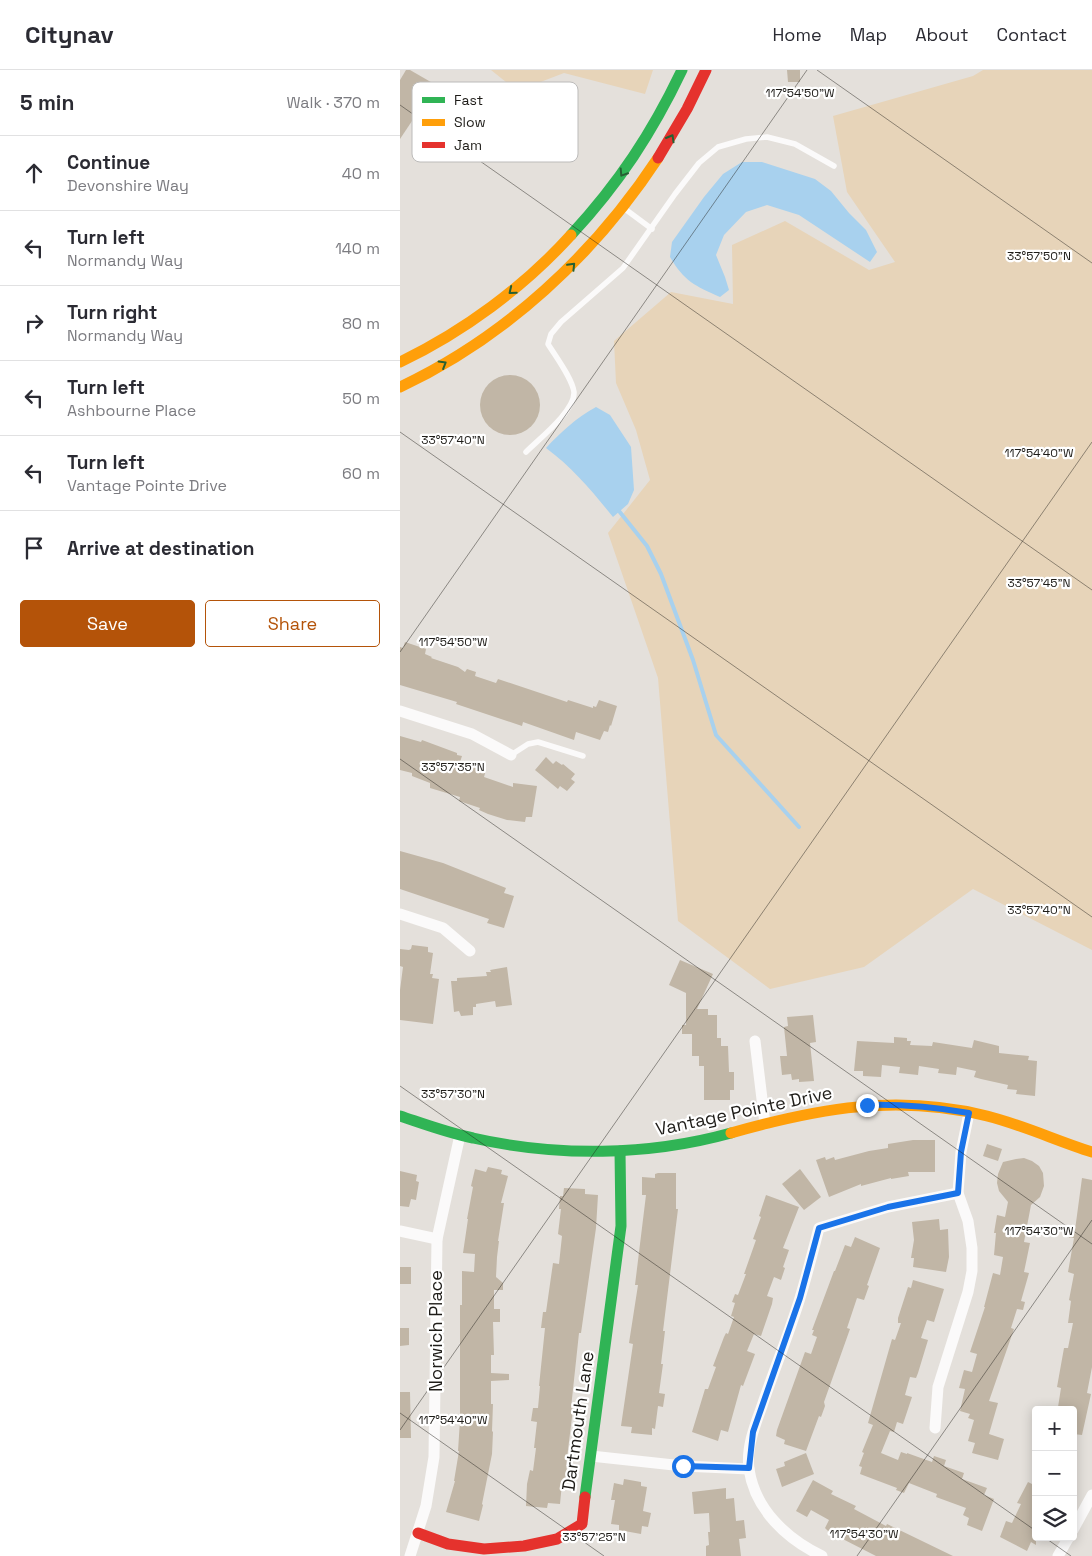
<!DOCTYPE html>
<meta charset="utf-8">
<style>
:root{--surface:#fff;--page:#f2f2f3;--text:#2b2b33;--muted:#7c7c81;--line:#e1e1e2;--accent:#b45309}
body{margin:0;font-family:"Space Grotesk",sans-serif;background:var(--page);color:var(--text)}
.controls{position:absolute;right:15px;bottom:15px;display:grid;overflow:hidden;border-radius:5px;box-shadow:0 2px 12px #0003}
.controls button{width:45px;height:45px;display:grid;place-items:center;padding:0;border:0;border-bottom:1px solid var(--line);background:var(--surface);color:var(--text);font:25px sans-serif}
.stop{position:absolute;width:15px;height:15px;margin:-11px;border:4px solid #1a73e8;border-radius:50%;background:#fff}
.stop.end{background:#1a73e8;border-color:#fff;box-shadow:0 1px 5px #0008}
.list{margin:0;padding:0;list-style:none}
h2{display:flex;justify-content:space-between;align-items:center;height:65px;margin:0;padding:0 20px;font-size:21px}
h2 small{font-size:16px;font-weight:400;color:var(--muted)}
.list li{display:grid;grid-template-columns:32px 1fr auto;gap:15px;align-items:center;box-sizing:border-box;height:75px;padding:0 20px;border-top:1px solid var(--line)}
.list b{display:block;font-size:19px;white-space:nowrap}
.list p{margin:0;font-size:16px;white-space:nowrap;color:var(--muted)}
.list em{font-size:16px;font-style:normal;color:var(--muted)}
.actions{display:flex;gap:10px;padding:15px 20px}
.actions a{flex:1;padding:11px 0;border:1px solid var(--accent);border-radius:5px;text-align:center;font-size:18px;color:var(--accent)}
.actions .main{background:var(--accent);color:#fff}
.icon{flex:none;width:28px;height:28px;fill:none;stroke:currentColor;stroke-width:2;stroke-linecap:round;stroke-linejoin:round}
.map{position:relative;flex:none;width:692px;height:1486px;overflow:hidden}
header{display:flex;align-items:center;gap:30px;box-sizing:border-box;height:70px;padding:0 25px;background:var(--surface);border-bottom:1px solid var(--line)}
header strong{font-size:24px}
nav{display:flex;gap:28px;margin-inline-start:auto;font-size:18px}
main{display:flex}
aside{flex:1;background:var(--surface)}
.map>svg:first-child{display:block}
.green{fill:#e7d4b9}
.water{fill:#a8d1ee}
.lines{fill:none;stroke-linecap:round;stroke-linejoin:round}
.stream{stroke:#a8d1ee;stroke-width:4}
.building{fill:#c1b6a6}
.lane{stroke:#fbfafa;stroke-width:5.5}
.street{stroke:#fbfafa;stroke-width:11}
.fast{stroke:#30b455;stroke-width:11}
.slow{stroke:#ff9f0a;stroke-width:11}
.jam{stroke:#e5322d;stroke-width:11}
.oneway{stroke:#266033}
.route{stroke:#1a73e8;stroke-width:6}
.ticks{fill:none;stroke:#1e1c18;stroke-width:1;stroke-opacity:0.45}
.labels{text-anchor:middle;stroke-width:4.5;stroke-linejoin:round;paint-order:stroke}
.street-label{font-size:18px;fill:#1e1c18;stroke:#fff}
.key{fill:#fff;stroke:#bcbbba;stroke-width:1}
.key-label{font-size:14px;fill:#1e1c18}
.ticks-label{font-size:12px;text-anchor:middle;fill:#1e1c18;stroke:#fff;stroke-width:4.5;stroke-linejoin:round;paint-order:stroke}
</style>
<header>
<strong>Citynav</strong>
<nav><a>Home</a><a>Map</a><a>About</a><a>Contact</a></nav>
</header>
<main>
<aside>
<h2>5 min<small>Walk · 370 m</small></h2>
<ul class="list">
<li><svg class="icon" aria-label="ahead" viewBox="0 0 24 24"><path d="M12 20V5M6 11l6-6 6 6"/></svg><div><b>Continue</b><p>Devonshire Way</p></div><em>40 m</em></li>
<li><svg class="icon" aria-label="left" viewBox="0 0 24 24"><path d="M17 20v-9H6M10 6l-5 5 5 5"/></svg><div><b>Turn left</b><p>Normandy Way</p></div><em>140 m</em></li>
<li><svg class="icon" aria-label="right" viewBox="0 0 24 24"><path d="M7 20v-9h11M14 6l5 5-5 5"/></svg><div><b>Turn right</b><p>Normandy Way</p></div><em>80 m</em></li>
<li><svg class="icon" aria-label="left" viewBox="0 0 24 24"><path d="M17 20v-9H6M10 6l-5 5 5 5"/></svg><div><b>Turn left</b><p>Ashbourne Place</p></div><em>50 m</em></li>
<li><svg class="icon" aria-label="left" viewBox="0 0 24 24"><path d="M17 20v-9H6M10 6l-5 5 5 5"/></svg><div><b>Turn left</b><p>Vantage Pointe Drive</p></div><em>60 m</em></li>
<li><svg class="icon" aria-label="arrive" viewBox="0 0 24 24"><path d="M6 21V4h12l-3 4 3 4H6"/></svg><div><b>Arrive at destination</b></div></li>
</ul>
<div class="actions"><a class="main">Save</a><a>Share</a></div>
</aside>
<div class="map">
<svg width="692" height="1486" viewBox="0 0 692 1486">
<rect width="100%" height="100%" fill="#e4e0db"/>
<g class="green">
<polygon points="91,0 253,0 245,24 164,3 117,21"/>
<polygon points="583,0 692,0 692,880 573,819 464,897 370,919 278,851 258,608 208,463 250,410 236,360 216,313 214,271 271,222 333,234 332,175 385,151 469,200 495,192 447,122 433,46 573,6"/>
</g>
<g class="water">
<path d="M342,92h20l53,17 16,12 18,22 17,17 11,22 -7,10 -71,-47 -32,-10 -21,7 -22,23 -8,20 9,22 4,13 -9,7c-25,-11 -36,-16 -50,-40l2,-15 32,-45 19,-23z"/>
<path d="M196,337l14,8 21,32 3,43 -6,14 -15,13c-21,-26 -40,-49 -67,-69 15,-16 30,-30 50,-41z"/>
</g>
<g class="lines">
<polyline class="stream" points="219,441 247,476 261,504 293,590 316,665 399,757"/>
</g>
<g class="building">
<polygon points="6,0 10,0 36,15 0,69 0,10"/>
<polygon points="387,0 400,0 400,12 388,12"/>
<circle cx="110" cy="335" r="30"/>
<polygon points="5,572 26,579 25,584 32,587 31,588 58,597 65,602 67,599 76,602 75,606 96,613 98,609 167,632 168,630 193,638 193,636 196,637 199,630 217,636 211,656 210,655 208,662 204,661 200,670 176,662 174,670 123,652 122,656 56,634 57,632 0,615 0,577 3,578"/>
<polygon points="0,666 21,672 22,670 57,683 57,685 62,686 60,692 86,700 84,707 113,717 113,713 137,716 132,747 126,747 125,752 107,750 88,744 79,740 80,738 59,731 60,727 30,718 30,713 12,706 12,703 0,700"/>
<polygon points="146,687 153,694 156,691 162,695 163,694 175,704 171,709 175,712 167,721 160,716 158,719 135,700"/>
<polygon points="0,781 43,793 106,818 104,823 114,826 104,858 87,853 89,849 0,819"/>
<polygon points="12,875 28,877 28,882 33,883 30,904 33,904 32,908 39,909 33,954 0,950 0,920 3,897 0,896 0,879 9,880 11,879"/>
<polygon points="280,890 313,904 297,939 308,939 308,945 317,945 317,968 321,968 321,976 328,976 329,1002 334,1002 334,1020 330,1020 330,1030 304,1030 304,996 299,996 299,986 292,986 292,964 282,964 282,955 286,955 286,923 269,915"/>
<polygon points="107,897 112,935 96,937 95,931 76,934 76,937 73,937 73,945 61,946 59,941 54,942 51,911 57,911 57,908 87,906 86,902 91,902 90,900"/>
<polygon points="413,945 416,972 410,973 414,1011 399,1012 399,1009 392,1010 391,1004 382,1005 380,986 387,986 384,957 388,956 387,947"/>
<polygon points="494,967 507,968 507,971 511,971 510,975 532,976 533,972 572,978 574,970 599,976 599,983 629,986 628,990 637,991 635,1026 616,1024 617,1020 607,1019 608,1015 581,1009 574,1007 576,1001 557,997 556,1005 538,1003 539,999 519,996 518,1005 499,1003 500,997 482,995 481,1007 463,1006 463,1001 454,1001 457,971 494,973"/>
<polygon points="513,1070 535,1070 535,1102 508,1102 509,1106 491,1109 491,1108 461,1116 461,1114 429,1127 416,1090 425,1087 426,1090 434,1087 435,1090 469,1081 488,1078 488,1074"/>
<polygon points="587,1074 602,1079 598,1091 583,1086"/>
<polygon points="624,1088 632,1091 639,1096 643,1103 644,1116 640,1127 631,1135 624,1172 630,1173 624,1202 629,1203 621,1231 625,1232 623,1240 617,1239 611,1258 614,1259 589,1331 598,1333 589,1364 604,1369 598,1390 572,1383 575,1373 568,1371 574,1350 568,1348 570,1344 560,1341 565,1319 559,1318 564,1300 572,1302 577,1284 570,1282 585,1237 584,1237 593,1203 600,1205 603,1187 594,1185 596,1163 594,1163 597,1145 605,1147 608,1132 599,1121 597,1113 598,1104 603,1092 616,1089"/>
<polygon points="88,1097 102,1100 101,1104 108,1106 101,1133 104,1133 98,1171 99,1171 97,1187 96,1207 103,1213 103,1220 94,1220 94,1239 100,1239 100,1252 93,1252 94,1285 91,1285 91,1303 109,1304 109,1310 91,1311 91,1334 93,1334 92,1361 93,1362 92,1384 82,1434 83,1435 79,1451 46,1442 55,1411 54,1411 59,1381 58,1381 60,1350 60,1235 62,1235 62,1201 74,1202 75,1184 63,1183 68,1149 67,1149 73,1117 71,1116 75,1099 86,1102"/>
<polygon points="400,1099 421,1127 404,1140 382,1114"/>
<polygon points="0,1101 17,1105 16,1111 19,1112 16,1130 11,1129 9,1137 0,1136"/>
<polygon points="258,1103 276,1103 276,1139 278,1139 263,1261 265,1261 261,1294 263,1294 259,1323 265,1324 263,1337 258,1336 255,1359 252,1358 252,1365 231,1363 232,1357 221,1356 233,1274 229,1273 238,1215 235,1215 246,1125 242,1125 242,1107 255,1108 255,1104"/>
<polygon points="682,1108 692,1110 692,1297 687,1323 691,1324 682,1365 673,1364 673,1340 658,1337 661,1318 657,1317 664,1278 668,1278 673,1253 668,1253 671,1231 669,1230 674,1204 668,1202 674,1168 669,1168 670,1159 675,1160"/>
<polygon points="164,1118 185,1119 185,1124 198,1125 196,1158 181,1263 179,1263 171,1338 173,1339 166,1396 167,1396 165,1413 162,1413 160,1434 148,1433 147,1438 126,1436 127,1414 130,1400 133,1401 136,1378 134,1378 137,1352 131,1351 133,1338 138,1338 140,1316 139,1316 145,1258 141,1258 143,1242 146,1242 153,1193 159,1194 162,1166 158,1164 161,1139 159,1139 160,1126 163,1126"/>
<polygon points="366,1125 399,1137 383,1178 389,1180 383,1197 385,1198 381,1210 374,1207 367,1226 373,1228 372,1234 361,1266 354,1264 347,1281 355,1284 343,1316 341,1315 328,1362 321,1360 318,1371 292,1362 305,1319 308,1319 316,1297 313,1296 324,1267 326,1263 328,1264 334,1247 331,1246 335,1233 332,1232 335,1224 338,1225 346,1204 344,1204 356,1170 353,1169 361,1147 359,1146"/>
<polygon points="539,1149 540,1160 548,1159 549,1187 546,1202 513,1197 514,1188 511,1188 514,1170 512,1152"/>
<polygon points="455,1167 480,1178 467,1215 469,1216 464,1230 457,1228 447,1258 450,1259 424,1332 425,1336 421,1347 419,1346 406,1381 384,1374 385,1370 376,1366 377,1360 405,1282 411,1284 417,1267 412,1265 414,1260 412,1260 434,1201 435,1201 445,1175 451,1177"/>
<rect x="0" y="1197" width="11" height="17"/>
<polygon points="513,1210 544,1219 534,1252 527,1250 521,1268 528,1270 518,1303 516,1308 510,1307 505,1325 512,1327 503,1354 497,1352 494,1362 490,1361 481,1383 498,1390 501,1382 507,1384 507,1383 532,1392 534,1386 546,1390 544,1396 564,1403 562,1409 587,1418 584,1425 594,1429 582,1461 567,1455 569,1448 563,1445 566,1438 536,1427 537,1424 509,1413 504,1423 496,1420 497,1418 460,1404 462,1397 459,1396 464,1383 462,1382 473,1355 468,1353 492,1269 495,1270 501,1253 498,1253 498,1248 508,1217 511,1218"/>
<polygon points="0,1258 9,1258 9,1275 0,1276"/>
<polygon points="0,1322 10,1322 11,1368 0,1368"/>
<polygon points="406,1383 414,1404 382,1417 376,1399 385,1396 384,1392"/>
<polygon points="224,1409 241,1412 241,1416 247,1417 243,1441 251,1443 248,1457 242,1456 241,1464 219,1460 219,1455 211,1454 215,1430 211,1430 214,1413 223,1415"/>
<polygon points="413,1410 433,1421 431,1424 456,1436 454,1439 486,1456 487,1454 553,1486 476,1486 429,1462 425,1458 429,1450 411,1440 407,1447 396,1441"/>
<polygon points="628,1412 636,1416 636,1475 631,1472 627,1481 600,1467 606,1451 612,1453 621,1434 617,1433"/>
<polygon points="326,1418 326,1429 334,1428 336,1451 344,1450 346,1468 339,1469 341,1486 306,1486 306,1476 309,1475 308,1462 310,1462 309,1443 294,1444 292,1422"/>
</g>
<g class="lines">
<g class="lane">
<polyline points="225,139 252,159"/>
<path d="M126,382c13,-13 49,-41 48,-60 -2,-14 -18,-35 -26,-48l3,-10 10,-12 62,-54 52,-74 24,-31 19,-16 28,-8 21,-2 28,7 39,22"/>
<polyline points="111,685 128,674 138,672 183,686"/>
</g>
<g class="street">
<polyline points="0,641 72,664 111,685"/>
<polyline points="0,844 43,858 70,881"/>
<polyline points="355,971 365,1054"/>
<polyline points="0,1161 37,1169"/>
<polyline points="535,1358 538,1317 568,1222 572,1201 572,1178 568,1151 558,1123 561,1082 569,1043"/>
<polyline points="191,1386 283,1396 349,1399"/>
<polyline points="673,1460 692,1425"/>
<polyline points="10,1486 26,1436 34,1387 37,1169 60,1065"/>
<path d="M422,1486c-35,-17 -67,-46 -73,-87 -3,-21 6,-44 13,-63 12,-36 27,-72 38,-108 7,-23 13,-47 19,-70l69,-21 70,-14"/>
<polyline points="658,1486 669,1467"/>
</g>
<g class="fast">
<path d="M171,165c48,-52 81,-102 111,-165"/>
<path d="M0,1046c24,8 48,17 73,22 84,19 175,18 258,-5"/>
<polyline points="185,1427 221,1156 220,1081"/>
</g>
<g class="slow">
<path d="M0,292c63,-30 124,-75 171,-127"/>
<path d="M0,317c106,-50 194,-132 258,-229"/>
<path d="M331,1063c88,-25 166,-39 256,-17 36,9 70,25 105,36"/>
</g>
<g class="jam">
<polyline points="258,88 287,39 306,0"/>
<polyline points="18,1463 48,1474 84,1479 124,1476 157,1469 182,1454 185,1427"/>
</g>
</g>
<defs><path id="oneway-chevron" d="M-2-3.5L2.5 0L-2 3.5" fill="none" stroke-width="1.6" stroke-linecap="round" stroke-linejoin="round" transform="scale(1.25)"/></defs>
<g class="oneway">
<use href="#oneway-chevron" transform="translate(271 68) rotate(-60)"/>
<use href="#oneway-chevron" transform="translate(223 103) rotate(123)"/>
<use href="#oneway-chevron" transform="translate(172 196) rotate(-46)"/>
<use href="#oneway-chevron" transform="translate(112 221) rotate(141)"/>
<use href="#oneway-chevron" transform="translate(43 294) rotate(-31)"/>
</g>
<g class="lines">
<path class="route" d="M283,1396l66,2 4,-36 47,-134 19,-70 69,-21 70,-14 3,-41 8,-39c-35,-6 -67,-9 -102,-8"/>
</g>
<path class="ticks" d="M417,0l275,193M0,35l692,485M0,362l692,485M0,582l407,-582M0,689l692,485M0,1016l636,445M0,1343l204,143M0,1360l692,-988M644,1467l27,19M457,1486l235,-336"/>
<g class="labels">
<g class="street-label">
<text transform="translate(344 1041) rotate(-12)" y="6">Vantage Pointe Drive</text>
<text transform="translate(36 1261) rotate(-90)" y="6">Norwich Place</text>
<text transform="translate(178 1351) rotate(-82)" y="6">Dartmouth Lane</text>
</g>
</g>
<rect x="12" y="12" width="166" height="80" rx="8" class="key"/>
<rect x="22" y="27" width="23" height="6" fill="#30b455"/>
<rect x="22" y="49" width="23" height="7" fill="#ff9f0a"/>
<rect x="22" y="72" width="23" height="6" fill="#e5322d"/>
<g class="key-label">
<text x="54" y="35">Fast</text>
<text x="54" y="57">Slow</text>
<text x="54" y="80">Jam</text>
</g>
<g class="ticks-label">
<text x="400" y="27">117°54'50"W</text>
<text x="639" y="190">33°57'50"N</text>
<text x="53" y="374">33°57'40"N</text>
<text x="639" y="387">117°54'40"W</text>
<text x="639" y="517">33°57'45"N</text>
<text x="53" y="576">117°54'50"W</text>
<text x="53" y="701">33°57'35"N</text>
<text x="639" y="844">33°57'40"N</text>
<text x="53" y="1028">33°57'30"N</text>
<text x="639" y="1165">117°54'30"W</text>
<text x="53" y="1354">117°54'40"W</text>
<text x="464" y="1468">117°54'30"W</text>
<text x="194" y="1471">33°57'25"N</text>
</g>
</svg>
<div class="controls">
<button>+</button>
<button>−</button>
<button><svg class="icon" aria-label="layers" viewBox="0 0 24 24"><path d="M12 4l9 5-9 5-9-5zM3 14l9 5 9-5"/></svg></button>
</div>
<div class="stop" style="left:283px;top:1396px"></div>
<div class="stop end" style="left:467px;top:1035px"></div>
</div>
</main>
